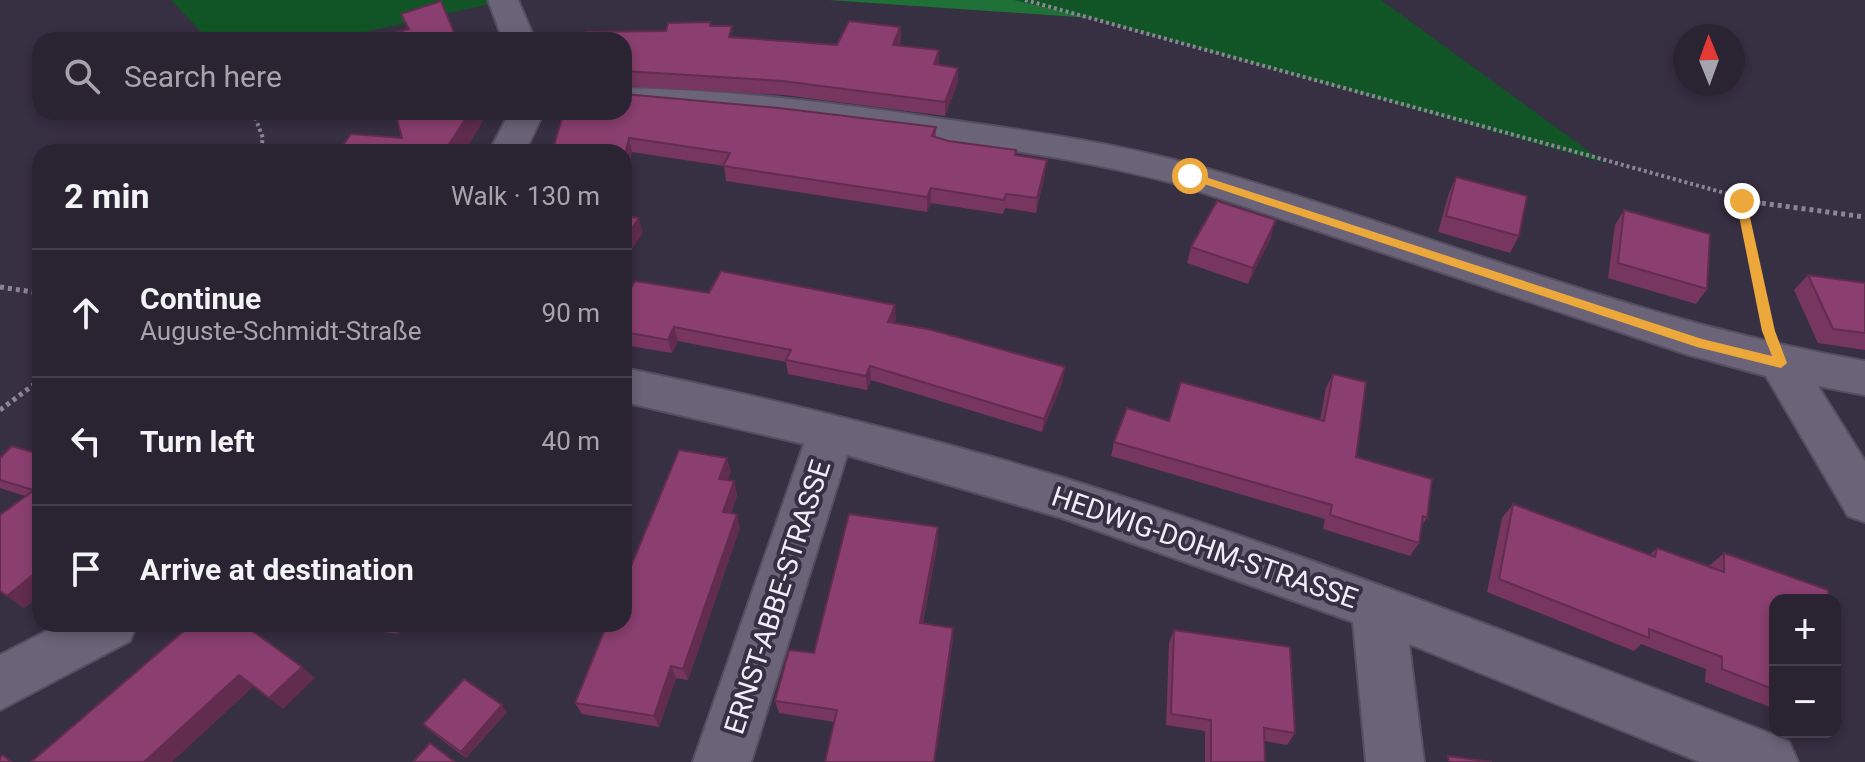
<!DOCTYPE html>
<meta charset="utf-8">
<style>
:root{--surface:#292332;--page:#352f3e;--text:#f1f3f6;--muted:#a5a4ac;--line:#45404d}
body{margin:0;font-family:Roboto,sans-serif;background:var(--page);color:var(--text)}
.controls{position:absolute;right:24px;bottom:24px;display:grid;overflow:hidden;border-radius:16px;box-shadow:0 4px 12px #0003}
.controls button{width:72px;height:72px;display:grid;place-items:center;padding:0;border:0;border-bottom:2px solid var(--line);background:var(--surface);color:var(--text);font:40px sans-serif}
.compass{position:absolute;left:1673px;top:24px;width:72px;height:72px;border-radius:50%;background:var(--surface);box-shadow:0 4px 12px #0003;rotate:359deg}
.stop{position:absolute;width:24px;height:24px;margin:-18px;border:6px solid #eda83c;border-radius:50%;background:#fff}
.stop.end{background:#eda83c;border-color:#fff;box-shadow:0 2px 8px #0008}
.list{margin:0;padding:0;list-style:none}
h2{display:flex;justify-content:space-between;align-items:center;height:104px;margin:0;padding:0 32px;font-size:34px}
h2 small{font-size:26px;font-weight:400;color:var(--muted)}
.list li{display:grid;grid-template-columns:52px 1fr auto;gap:24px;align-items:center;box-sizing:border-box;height:128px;padding:0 32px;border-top:2px solid var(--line)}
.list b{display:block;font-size:30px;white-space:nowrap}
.list p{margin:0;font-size:26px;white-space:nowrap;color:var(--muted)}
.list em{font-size:26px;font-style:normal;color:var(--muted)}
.icon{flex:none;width:44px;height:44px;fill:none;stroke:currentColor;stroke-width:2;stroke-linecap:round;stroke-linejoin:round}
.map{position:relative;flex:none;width:1865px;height:762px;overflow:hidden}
.search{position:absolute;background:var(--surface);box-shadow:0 4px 12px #0003;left:32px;top:32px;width:600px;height:88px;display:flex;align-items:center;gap:20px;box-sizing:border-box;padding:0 28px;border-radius:24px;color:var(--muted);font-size:30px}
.panel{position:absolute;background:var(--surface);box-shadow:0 4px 12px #0003;left:32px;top:144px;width:600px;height:488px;border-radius:24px}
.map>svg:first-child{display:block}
.green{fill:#115526}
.forest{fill:#1f7037}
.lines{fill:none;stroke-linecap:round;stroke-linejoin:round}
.minor-casing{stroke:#554e5e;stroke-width:4}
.path-far1{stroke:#8b8595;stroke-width:4;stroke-dasharray:3 3;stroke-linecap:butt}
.path{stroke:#8b8595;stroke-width:5;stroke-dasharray:4 4;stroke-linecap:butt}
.minor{fill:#6b6378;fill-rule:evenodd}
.wall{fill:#773660}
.shaded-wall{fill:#612c4e}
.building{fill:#8a3f70;stroke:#612c4e;stroke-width:2}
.route{fill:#eda83c}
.labels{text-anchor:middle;stroke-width:8;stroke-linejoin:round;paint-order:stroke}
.street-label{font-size:28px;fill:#f0ecf8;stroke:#372f42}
</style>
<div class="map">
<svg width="1865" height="762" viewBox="0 0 1865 762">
<rect width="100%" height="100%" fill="#372f42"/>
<g class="green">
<polygon points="171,0 507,0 329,40 209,40"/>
<polygon points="1014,0 1381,0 1605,163 1091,18"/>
</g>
<polygon class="forest" points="828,0 1014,0 1091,18"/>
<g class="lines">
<g class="minor-casing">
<g id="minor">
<polygon points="488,0 518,0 535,40 503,40"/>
<path d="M624,88c108,2 212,15 319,31 87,12 173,24 258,48 222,63 436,155 664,194v34l-47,-9 47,75v61l-17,-6 -82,-140 -80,-22 -509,-170c-79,-21 -158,-33 -239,-45 -105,-15 -208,-28 -314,-31z"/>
<polygon points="510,112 544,112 525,152 489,152"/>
<path d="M624,368c148,31 295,66 440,110 240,75 471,164 705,255l20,9 9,20h-98l-291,-118 15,118h-58l-13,-140 -291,-104 -215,-63 -96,307h-58l111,-318 -180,-42z"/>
<polygon points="60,624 137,624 130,641 0,710 0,655"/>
</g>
</g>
<g class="path-far1">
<polyline points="1025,0 1761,203"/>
<polyline points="253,112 263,138 260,152"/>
</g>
<g class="path">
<polyline points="1742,201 1766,317"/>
<polyline points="1746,201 1865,217"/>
<polyline points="0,287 40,293"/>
<polyline points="0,410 40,380"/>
</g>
<use href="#minor" class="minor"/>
</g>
<g class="wall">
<polygon points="710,22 711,26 734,38 837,45 900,27 901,41 899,45 939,65 958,82 945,116 784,95 624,86 624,40"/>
<polygon points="564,112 936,127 936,137 948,141 1016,150 1016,155 1045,174 1036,213 1005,208 1003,214 931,203 927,212 726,181 724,166 632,152"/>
<polygon points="1456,177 1519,236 1510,253 1438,232 1449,193"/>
<polygon points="1624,210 1707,289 1696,304 1608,278 1615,225"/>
<polygon points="1271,237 1248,284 1187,263 1191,247"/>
<polygon points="1808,275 1865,283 1865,350 1818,343 1794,290"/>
<polygon points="709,293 896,319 894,323 1063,381 1042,432 871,380 867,390 788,374 786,362 678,341 672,353 624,345 624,300"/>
<polygon points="1333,374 1356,457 1427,518 1421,526 1419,543 1410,556 1323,529 1325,519 1111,456 1114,442 1169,421 1320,420 1326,388"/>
<polygon points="40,448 40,595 24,608 0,591 25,496 0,488 0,458 36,453"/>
<polygon points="731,472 727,480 734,481 737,495 731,513 740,527 688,680 676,678 659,727 582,714 575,703"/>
<polygon points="1513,504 1650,555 1657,548 1709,566 1724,553 1775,600 1775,709 1705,682 1706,669 1641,644 1634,651 1487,592 1502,518"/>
<polygon points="938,541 923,623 953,641 834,722 779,713 775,701 814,653"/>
<polygon points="324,624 403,624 398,634"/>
<polygon points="1174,630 1295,733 1287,745 1264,741 1265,762 1205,762 1205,731 1166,725 1169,643"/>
<polygon points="507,712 466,758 429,730 423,724"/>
</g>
<g class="shaded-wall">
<polygon points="900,27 901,41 893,59 893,45"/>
<polygon points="939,50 939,64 934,79 934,64"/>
<polygon points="958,68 958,82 945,116 945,102"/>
<polygon points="470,112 486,112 487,115 464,152 444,152"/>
<polygon points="629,138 632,152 624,195 624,160"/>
<polygon points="1047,160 1045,174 1036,213 1037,198"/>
<polygon points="931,188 931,203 927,212 927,197"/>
<polygon points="639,218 643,233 624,261 624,240"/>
<polygon points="1276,220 1271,237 1248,284 1253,268"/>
<polygon points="895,305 896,319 889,336 888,322"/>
<polygon points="674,327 678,341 672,353 668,340"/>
<polygon points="870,366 871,380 867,390 866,376"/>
<polygon points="1065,367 1063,381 1042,432 1044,419"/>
<polygon points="727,458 731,472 723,492 719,479"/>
<polygon points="734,481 737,495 726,525 723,512"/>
<polygon points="737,514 740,527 688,680 683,669"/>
<polygon points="938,527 938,541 920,636 920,623"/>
<polygon points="40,569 40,595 24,608 7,596"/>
<polygon points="390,624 403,624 398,634"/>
<polygon points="953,628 953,641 935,762 934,762"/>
<polygon points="671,666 676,678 659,727 654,716"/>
<polygon points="302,667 315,678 283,709 269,698"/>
<polygon points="239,675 253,687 172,762 144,762"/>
<polygon points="502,705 507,712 466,758 461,752"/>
</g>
<g class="building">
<polygon points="441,1 457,40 375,40 374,38 409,29 401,14"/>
<polygon points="849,21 900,27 893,45 939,50 934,64 958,68 945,102 782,81 624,71 624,40 584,40 586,32 666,31 668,23 710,22 710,26 732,26 729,37 837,45"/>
<polygon points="624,94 779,108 936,127 932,136 948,141 1016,150 1015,155 1047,160 1037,198 1006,194 1004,200 931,188 927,197 723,166 730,153 629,138 624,160 624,152 552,152 564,112 624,112"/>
<polygon points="395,112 470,112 444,152 338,152 351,134 402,138"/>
<polygon points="1456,177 1527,196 1519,236 1446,216"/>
<polygon points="1217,201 1276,220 1253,268 1191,247"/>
<polygon points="1624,210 1710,234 1707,289 1618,263"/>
<polygon points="624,216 639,218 624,240"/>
<polygon points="721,271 895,305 888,322 928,329 1065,367 1044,419 870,366 866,376 786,360 791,350 674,327 668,340 624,332 624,300 635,281 709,293"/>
<polygon points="1808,275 1865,283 1865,333 1833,329"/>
<polygon points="1333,374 1366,382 1356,457 1432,479 1427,518 1423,516 1419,543 1330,515 1332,505 1114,442 1127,408 1169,421 1181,382 1324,421"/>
<polygon points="12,446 36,453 40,448 40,492 0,480 0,458"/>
<polygon points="679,450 727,458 719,479 734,481 723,512 737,514 683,669 671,666 654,716 575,703 607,624 624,624 624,583"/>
<polygon points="33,491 40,495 40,569 7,596 0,591 0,515"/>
<polygon points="1513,504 1655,557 1657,548 1724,572 1724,553 1828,590 1829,600 1775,600 1775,690 1722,669 1722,657 1649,629 1649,638 1499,579"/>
<polygon points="849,514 938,527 920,623 953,628 934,762 825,762 837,710 775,701 789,650 814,653"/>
<polygon points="192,624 243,624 302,667 269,698 239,675 144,762 31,762"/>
<polygon points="1174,630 1290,647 1295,733 1264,728 1265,762 1211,762 1211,720 1171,714"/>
<polygon points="464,679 502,705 461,752 423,724"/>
<polygon points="430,743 455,762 413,762"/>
<polygon points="3,755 11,762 0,762 0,758"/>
<polygon points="1448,756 1492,762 1449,762"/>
</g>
<polygon class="route" points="1190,172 1702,339 1772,356 1762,331 1736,201 1746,199 1775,331 1787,363 1781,368 1697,347 1186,178"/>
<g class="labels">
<g class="street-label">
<text transform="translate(1205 547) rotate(19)" y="10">HEDWIG-DOHM-STRASSE</text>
<text transform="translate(777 597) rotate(-72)" y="10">ERNST-ABBE-STRASSE</text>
</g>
</g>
</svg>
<div class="controls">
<button>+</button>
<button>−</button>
</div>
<svg class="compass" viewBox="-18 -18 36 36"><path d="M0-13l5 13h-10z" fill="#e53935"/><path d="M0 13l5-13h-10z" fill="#a5a4ac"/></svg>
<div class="stop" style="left:1190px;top:176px"></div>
<div class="stop end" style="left:1742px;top:201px"></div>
<div class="search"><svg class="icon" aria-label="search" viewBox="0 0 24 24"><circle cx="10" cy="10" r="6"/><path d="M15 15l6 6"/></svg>Search here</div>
<section class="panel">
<h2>2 min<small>Walk · 130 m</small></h2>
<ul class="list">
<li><svg class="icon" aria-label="ahead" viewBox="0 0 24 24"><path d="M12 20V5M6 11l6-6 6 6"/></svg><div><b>Continue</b><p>Auguste-Schmidt-Straße</p></div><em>90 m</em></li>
<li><svg class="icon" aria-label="left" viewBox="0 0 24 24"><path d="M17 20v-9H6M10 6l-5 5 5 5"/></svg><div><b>Turn left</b></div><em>40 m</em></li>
<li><svg class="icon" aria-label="arrive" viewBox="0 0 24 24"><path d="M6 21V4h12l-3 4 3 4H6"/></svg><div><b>Arrive at destination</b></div></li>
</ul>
</section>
</div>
